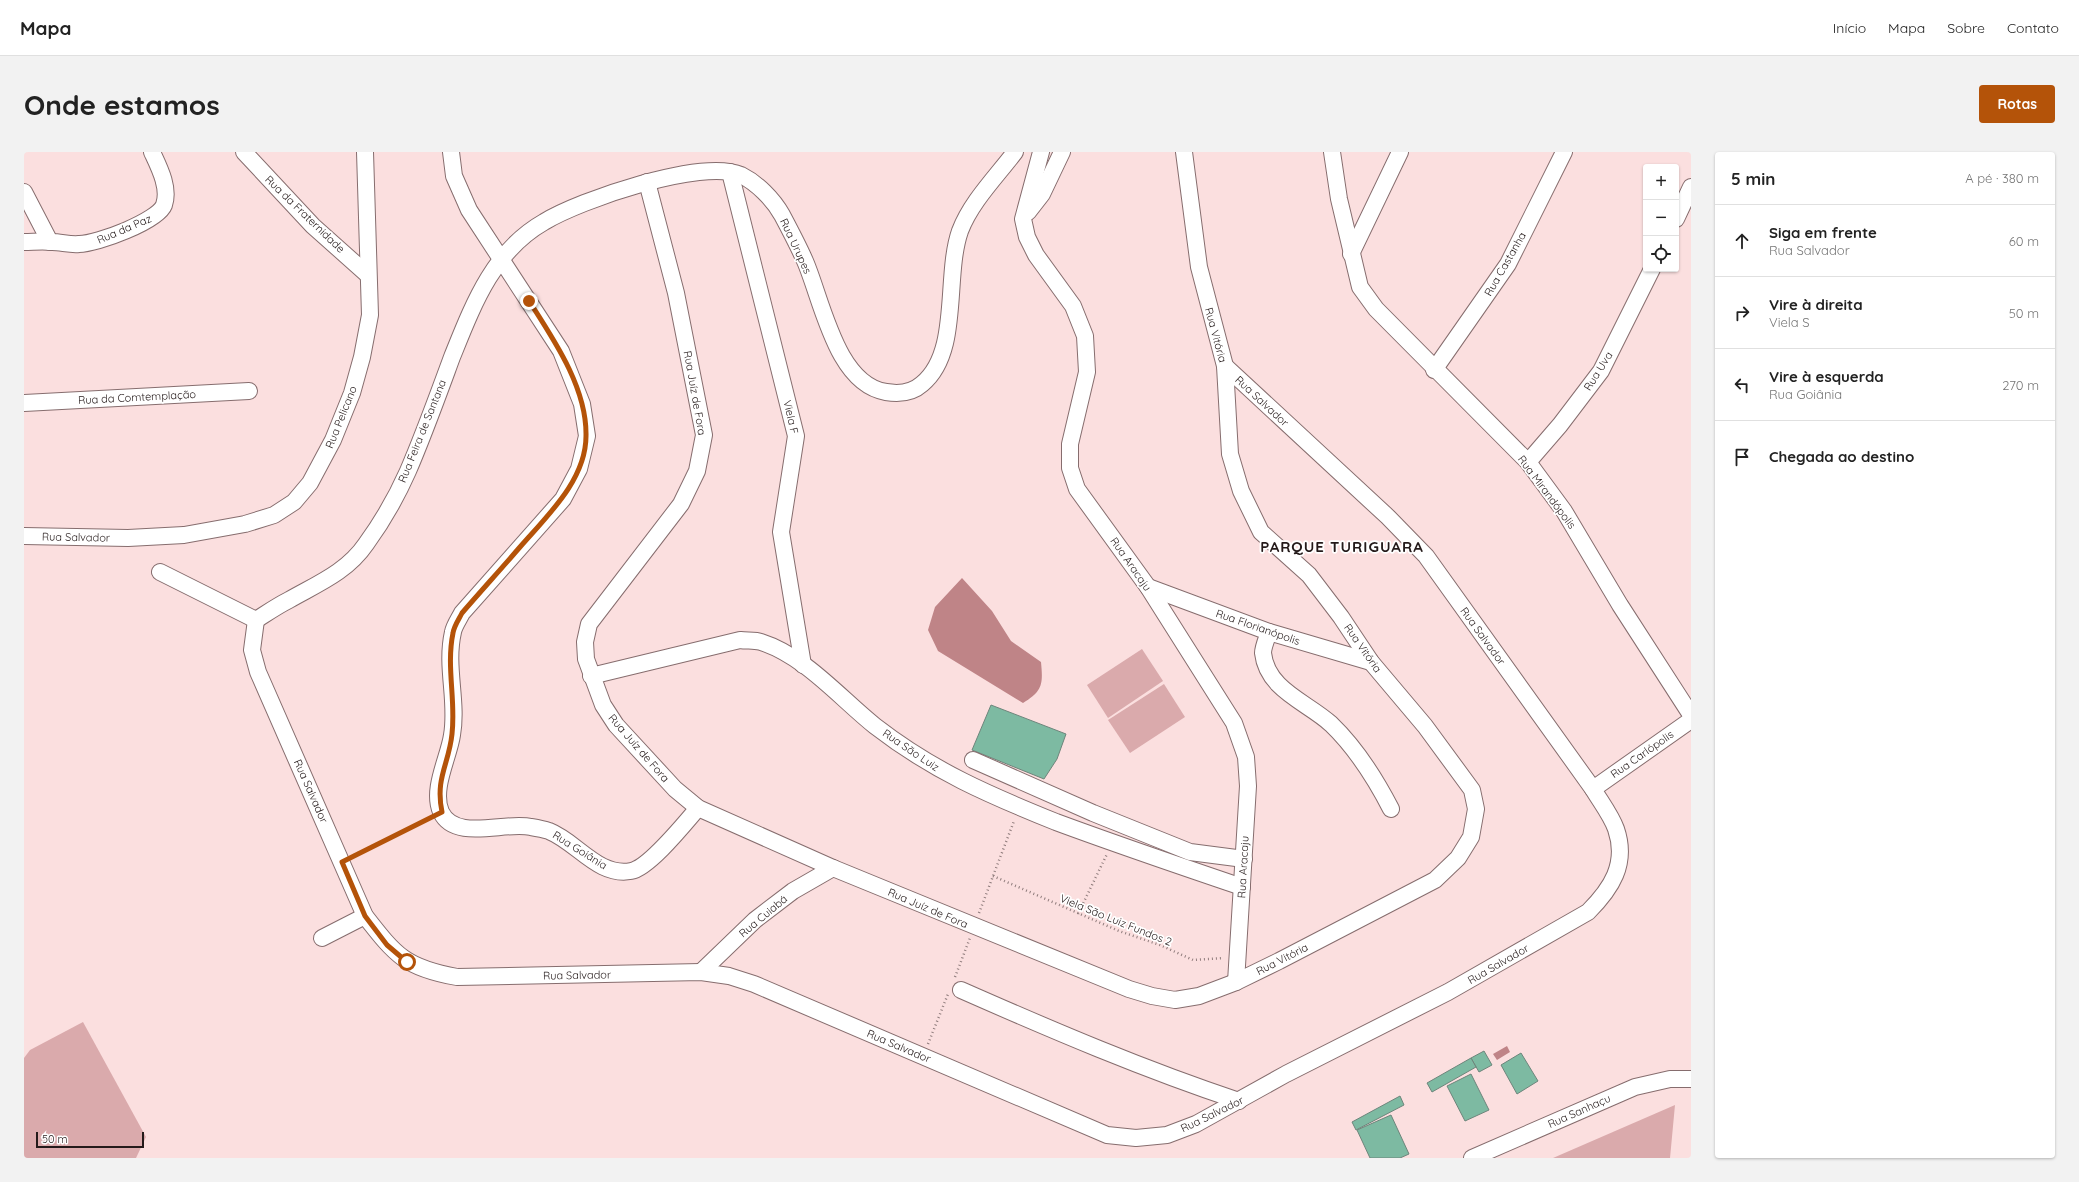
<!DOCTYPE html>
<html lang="pt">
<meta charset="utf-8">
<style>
:root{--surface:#fff;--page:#f2f2f2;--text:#222;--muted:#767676;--line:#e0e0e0;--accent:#b45309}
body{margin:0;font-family:Quicksand,sans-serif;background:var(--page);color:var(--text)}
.controls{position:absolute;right:12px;top:12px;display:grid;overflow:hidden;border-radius:4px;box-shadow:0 1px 3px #0004}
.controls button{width:36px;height:36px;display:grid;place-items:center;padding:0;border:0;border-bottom:1px solid var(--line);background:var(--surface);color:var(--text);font:20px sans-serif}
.scale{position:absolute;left:12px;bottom:10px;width:108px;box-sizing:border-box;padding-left:4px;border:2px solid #241a1a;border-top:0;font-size:11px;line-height:14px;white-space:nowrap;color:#241a1a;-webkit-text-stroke:3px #fff;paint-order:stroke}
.stop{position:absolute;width:12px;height:12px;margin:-9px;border:3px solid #b45309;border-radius:50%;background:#fff}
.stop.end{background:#b45309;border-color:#fff;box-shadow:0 1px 4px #0008}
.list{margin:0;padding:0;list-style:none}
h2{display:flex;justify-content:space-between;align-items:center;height:52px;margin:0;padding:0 16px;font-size:17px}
h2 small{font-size:13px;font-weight:400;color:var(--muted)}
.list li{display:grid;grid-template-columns:26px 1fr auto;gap:12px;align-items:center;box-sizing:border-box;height:72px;padding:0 16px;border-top:1px solid var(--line)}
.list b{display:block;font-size:15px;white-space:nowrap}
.list p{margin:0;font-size:13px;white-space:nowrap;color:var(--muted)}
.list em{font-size:13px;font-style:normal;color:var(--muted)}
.icon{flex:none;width:22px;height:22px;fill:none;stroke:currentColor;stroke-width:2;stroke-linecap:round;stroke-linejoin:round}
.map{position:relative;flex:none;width:1667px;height:1006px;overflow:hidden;border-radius:4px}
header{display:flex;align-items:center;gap:24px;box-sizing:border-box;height:56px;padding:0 20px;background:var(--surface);border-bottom:1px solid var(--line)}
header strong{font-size:19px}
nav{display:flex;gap:22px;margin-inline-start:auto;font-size:14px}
.intro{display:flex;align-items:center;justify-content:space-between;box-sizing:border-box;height:96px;padding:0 24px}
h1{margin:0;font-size:28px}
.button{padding:10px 18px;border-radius:4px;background:var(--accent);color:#fff;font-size:14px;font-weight:700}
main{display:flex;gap:24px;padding:0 24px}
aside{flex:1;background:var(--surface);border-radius:4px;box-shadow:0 1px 3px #0004}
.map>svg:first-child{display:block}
.green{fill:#daaaac}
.water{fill:#bf8487}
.building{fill:#7dbaa2;stroke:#6d857b}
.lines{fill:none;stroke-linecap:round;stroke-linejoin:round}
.minor-casing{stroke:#866d6e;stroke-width:18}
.path{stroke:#8f7c7c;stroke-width:2.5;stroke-dasharray:1 3;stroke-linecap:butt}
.minor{stroke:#fff;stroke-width:16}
.route{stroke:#b45309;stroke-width:5}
.labels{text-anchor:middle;stroke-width:3.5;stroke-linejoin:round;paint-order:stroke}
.street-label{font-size:11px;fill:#241a1a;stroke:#fff}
.district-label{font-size:15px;font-weight:bold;letter-spacing:1px;fill:#241a1a;stroke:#fff}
</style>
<header>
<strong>Mapa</strong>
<nav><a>Início</a><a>Mapa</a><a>Sobre</a><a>Contato</a></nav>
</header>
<div class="intro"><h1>Onde estamos</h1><a class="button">Rotas</a></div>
<main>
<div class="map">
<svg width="1667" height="1006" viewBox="0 0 1667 1006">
<rect width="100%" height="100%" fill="#fbdfdf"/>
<g class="green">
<polygon points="1118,497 1139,529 1084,566 1063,533"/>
<polygon points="1140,532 1161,565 1106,601 1084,568"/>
<polygon points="59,870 122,985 112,1006 0,1006 0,906 6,898"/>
<polygon points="1651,953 1646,1006 1529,1006"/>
</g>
<g class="water">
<path d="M938,426l30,33 19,30 30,21c2,22 2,29 -18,41l-85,-52 -10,-21 7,-23z"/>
<polygon points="1483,894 1486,900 1473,908 1469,902"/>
</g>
<g class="building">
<polygon points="967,553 1042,582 1033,607 1020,627 948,598"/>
<polygon points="1460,899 1468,913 1455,920 1447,906"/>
<polygon points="1497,901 1514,929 1493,942 1477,913"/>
<polygon points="1447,906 1452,915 1408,940 1403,931"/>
<polygon points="1447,922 1465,958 1441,969 1423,934"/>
<polygon points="1376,944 1380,953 1332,978 1328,970"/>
<polygon points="1367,963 1385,1002 1376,1006 1346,1006 1333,978"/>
</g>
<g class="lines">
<g class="minor-casing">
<g id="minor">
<polyline points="220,0 289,74 344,123"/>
<path d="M427,0l3,24 15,34 92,141 21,53 5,32 -8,33 -16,30 -101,114c-3,6 -8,13 -9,19 -8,35 5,69 -1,103 -3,22 -21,54 -11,77 14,30 64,9 90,15 6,1 12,2 18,4 28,11 49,46 82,40 18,-3 54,-48 67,-63"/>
<polyline points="1017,0 999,67 1003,85 1012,103 1049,154 1061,184 1063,220 1046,292 1046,316 1053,337 1124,435 1210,571 1222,605 1224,634 1212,830"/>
<polyline points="1308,0 1315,47 1336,135 1352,157 1504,310 1540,359 1596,453 1667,563"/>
<polyline points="706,20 772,284 757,380 779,513"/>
<polyline points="623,30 652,141 680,283 673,319 657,352 565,472 561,490 562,507 579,553 592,573 651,637 674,656 809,716 1105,837 1128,844 1151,848 1175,844 1212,830 1255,809 1411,728 1434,706 1447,685 1452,657 1448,638 1401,574 1347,510 1317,465 1285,423 1237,380 1217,339 1206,302 1201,214 1175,115 1160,0"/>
<polyline points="0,40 26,90"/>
<polyline points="1004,60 1018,42 1038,0"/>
<polyline points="1652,67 1667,35"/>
<path d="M0,90c9,0 19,-1 28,0 9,0 18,3 27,2 18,0 79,-23 85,-39 6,-17 -5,-38 -12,-53"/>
<polyline points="1327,102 1376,0"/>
<polyline points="1410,218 1484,112 1540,0"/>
<polyline points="0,251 225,239"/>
<polyline points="1504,310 1536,273 1577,219 1628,117"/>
<polyline points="0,384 104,386 160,383 221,372 250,363 270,350 286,331 309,288 328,241 338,205 346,163 341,0"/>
<polyline points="136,420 232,468"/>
<polyline points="1124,435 1245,480 1347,510"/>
<path d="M232,468l-4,30 6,22 107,244c31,40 41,52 92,61l244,-5 28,4 25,8 353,151 29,3 31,-3 29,-11 90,-50 162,-82 140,-80c23,-23 40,-48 28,-83 -5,-14 -16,-28 -23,-40l-167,-233 -38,-39 -163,-151"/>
<path d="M232,468c11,-7 21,-14 33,-20 28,-16 58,-28 77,-56 16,-22 31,-48 42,-73 16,-37 30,-76 44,-114 21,-52 41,-106 92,-135 36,-22 158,-64 197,-47 16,8 32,24 41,40 8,15 16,30 23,46 17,39 31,123 81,131 12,2 26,1 36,-8 39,-32 22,-107 38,-153 11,-29 36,-54 55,-79"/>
<path d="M1245,480c-2,6 -6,15 -6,21 4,37 44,49 68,71 25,24 44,54 60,85"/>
<path d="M567,524l149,-36c7,1 15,0 21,2 44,14 79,56 114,84 58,45 114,69 181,96 62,23 124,44 186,65"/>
<polyline points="949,608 1069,661 1166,700 1220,707"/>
<polyline points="1569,637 1667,568"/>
<polyline points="298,786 341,764"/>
<polyline points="677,820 731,768 769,739 809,716"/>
<path d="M937,838c93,41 182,79 278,111"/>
<polyline points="1448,1006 1611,935 1646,927 1667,927"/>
</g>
</g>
<g class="path">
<polyline points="330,703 405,666"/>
<polyline points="969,724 1095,779 1136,793 1169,808 1199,806"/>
<polyline points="955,761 990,669"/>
<polyline points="1054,762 1083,702"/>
<polyline points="931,825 946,786"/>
<polyline points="904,892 924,842"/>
</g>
<use href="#minor" class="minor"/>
</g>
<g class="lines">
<path class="route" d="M383,810l-20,-17 -22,-29 -23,-54 100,-50c-7,-34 7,-48 10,-78 4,-34 -6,-67 1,-101 1,-7 6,-14 9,-20 19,-22 39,-44 58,-66 27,-31 66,-67 66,-111 1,-48 -32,-96 -57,-135"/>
</g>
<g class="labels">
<g class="street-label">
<text transform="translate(281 62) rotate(44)" y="4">Rua da Fraternidade</text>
<text transform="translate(100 77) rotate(-23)" y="4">Rua da Paz</text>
<text transform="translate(772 94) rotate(65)" y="4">Rua Urupes</text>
<text transform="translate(1481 112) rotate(-60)" y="4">Rua Castanha</text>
<text transform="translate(1192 183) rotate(75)" y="4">Rua Vitória</text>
<text transform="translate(1574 219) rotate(-58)" y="4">Rua Uva</text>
<text transform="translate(671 241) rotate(80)" y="4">Rua Juíz de Fora</text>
<text transform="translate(113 245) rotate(-3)" y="4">Rua da Comtemplação</text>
<text transform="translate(1238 249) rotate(43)" y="4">Rua Salvador</text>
<text transform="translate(317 265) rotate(-68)" y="4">Rua Pelicano</text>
<text transform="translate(767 265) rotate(77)" y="4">Viela F</text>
<text transform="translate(398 279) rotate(-68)" y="4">Rua Feira de Santana</text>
<text transform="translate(1523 340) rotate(53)" y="4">Rua Mirandópolis</text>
<text transform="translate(52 385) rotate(1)" y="4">Rua Salvador</text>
<text transform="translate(1107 412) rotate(55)" y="4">Rua Aracaju</text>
<text transform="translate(1234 475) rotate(19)" y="4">Rua Florianópolis</text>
<text transform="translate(1459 484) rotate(54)" y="4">Rua Salvador</text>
<text transform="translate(1339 496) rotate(55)" y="4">Rua Vitória</text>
<text transform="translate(615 596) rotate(49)" y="4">Rua Juíz de Fora</text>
<text transform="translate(887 598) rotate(34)" y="4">Rua São Luiz</text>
<text transform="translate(1618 602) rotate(-35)" y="4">Rua Carlópolis</text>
<text transform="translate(287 639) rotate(66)" y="4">Rua Salvador</text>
<text transform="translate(556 698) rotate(32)" y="4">Rua Goiânia</text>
<text transform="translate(1219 715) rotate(-87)" y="4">Rua Aracaju</text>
<text transform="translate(904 756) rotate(23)" y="4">Rua Juíz de Fora</text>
<text transform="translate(739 764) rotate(-40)" y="4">Rua Cuiabá</text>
<text transform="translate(1092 768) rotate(22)" y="4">Viela São Luiz Fundos 2</text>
<text transform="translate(1258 807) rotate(-27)" y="4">Rua Vitória</text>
<text transform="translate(1474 812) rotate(-30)" y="4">Rua Salvador</text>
<text transform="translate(553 823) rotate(-1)" y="4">Rua Salvador</text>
<text transform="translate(875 894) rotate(23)" y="4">Rua Salvador</text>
<text transform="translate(1555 959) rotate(-24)" y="4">Rua Sanhaçu</text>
<text transform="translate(1188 962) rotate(-26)" y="4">Rua Salvador</text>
</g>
<g class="district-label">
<text x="1318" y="400">PARQUE TURIGUARA</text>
</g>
</g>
</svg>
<div class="controls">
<button>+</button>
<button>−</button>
<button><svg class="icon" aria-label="locate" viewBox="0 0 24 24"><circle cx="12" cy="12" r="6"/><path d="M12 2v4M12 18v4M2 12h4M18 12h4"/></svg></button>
</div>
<div class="scale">50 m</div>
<div class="stop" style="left:383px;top:810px"></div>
<div class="stop end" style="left:505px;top:149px"></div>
</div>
<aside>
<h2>5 min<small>A pé · 380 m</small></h2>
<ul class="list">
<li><svg class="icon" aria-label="ahead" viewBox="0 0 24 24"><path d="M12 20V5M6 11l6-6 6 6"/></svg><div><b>Siga em frente</b><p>Rua Salvador</p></div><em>60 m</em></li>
<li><svg class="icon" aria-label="right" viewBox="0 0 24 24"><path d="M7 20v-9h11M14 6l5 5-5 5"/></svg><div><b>Vire à direita</b><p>Viela S</p></div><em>50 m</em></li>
<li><svg class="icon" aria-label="left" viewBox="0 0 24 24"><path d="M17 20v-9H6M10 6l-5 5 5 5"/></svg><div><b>Vire à esquerda</b><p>Rua Goiânia</p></div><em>270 m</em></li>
<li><svg class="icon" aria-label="arrive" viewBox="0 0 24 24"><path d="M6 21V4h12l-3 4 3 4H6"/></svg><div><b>Chegada ao destino</b></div></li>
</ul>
</aside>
</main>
